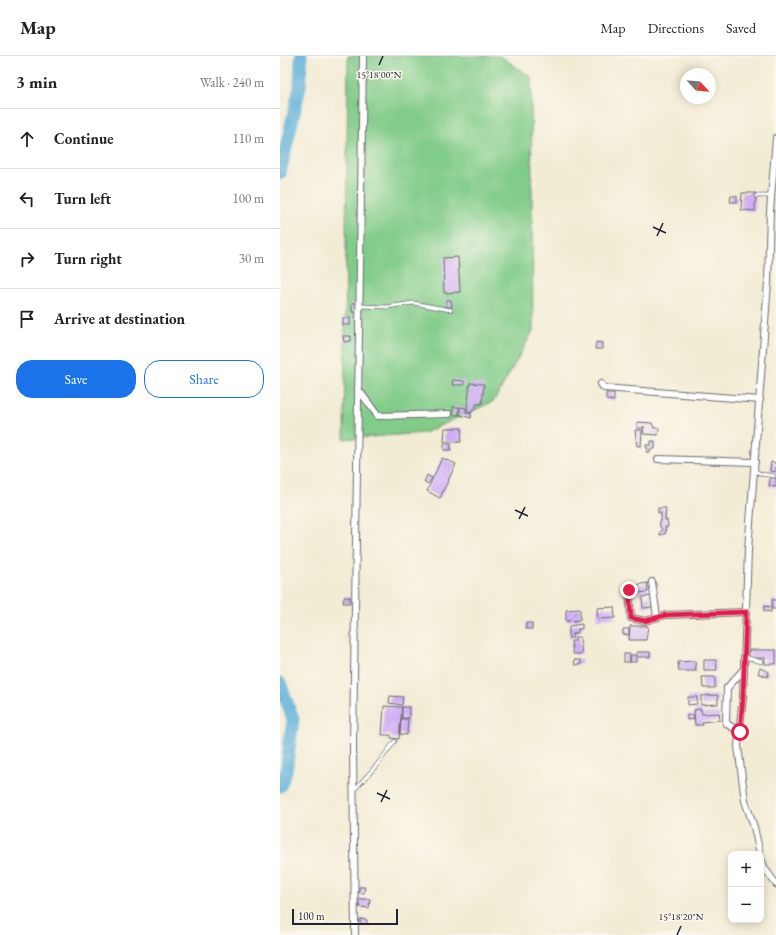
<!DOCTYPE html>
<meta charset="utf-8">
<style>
:root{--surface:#fff;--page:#f2f2f2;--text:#222;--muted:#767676;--line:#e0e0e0;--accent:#1a73e8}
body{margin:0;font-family:"EB Garamond",serif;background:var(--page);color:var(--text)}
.controls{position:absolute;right:12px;bottom:12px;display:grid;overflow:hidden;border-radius:8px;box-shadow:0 2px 10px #0003}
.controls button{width:36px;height:36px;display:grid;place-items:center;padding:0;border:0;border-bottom:1px solid var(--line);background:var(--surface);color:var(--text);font:20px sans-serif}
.compass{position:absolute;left:400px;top:12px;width:36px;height:36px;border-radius:50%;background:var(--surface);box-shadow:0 2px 10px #0003;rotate:116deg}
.scale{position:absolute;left:12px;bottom:10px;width:106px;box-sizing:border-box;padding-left:4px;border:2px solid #22223b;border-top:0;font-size:11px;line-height:14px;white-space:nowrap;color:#22223b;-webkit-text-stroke:3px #fbf7ec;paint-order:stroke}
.stop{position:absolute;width:12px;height:12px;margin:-9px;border:3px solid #e11d48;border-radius:50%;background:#fff}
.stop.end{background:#e11d48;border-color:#fff;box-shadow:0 1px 4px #0008}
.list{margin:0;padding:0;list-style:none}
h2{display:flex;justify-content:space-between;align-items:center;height:52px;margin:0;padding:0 16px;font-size:17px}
h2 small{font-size:13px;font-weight:400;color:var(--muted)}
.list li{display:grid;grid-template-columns:26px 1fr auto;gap:12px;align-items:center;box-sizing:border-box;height:60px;padding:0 16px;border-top:1px solid var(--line)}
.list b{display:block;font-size:15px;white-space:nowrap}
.list em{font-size:13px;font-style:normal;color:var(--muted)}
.actions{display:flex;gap:8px;padding:12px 16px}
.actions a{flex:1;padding:9px 0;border:1px solid var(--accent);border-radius:16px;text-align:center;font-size:14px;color:var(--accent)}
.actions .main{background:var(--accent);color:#fff}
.icon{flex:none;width:22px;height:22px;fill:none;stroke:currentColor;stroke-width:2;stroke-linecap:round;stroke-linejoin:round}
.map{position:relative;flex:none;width:496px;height:879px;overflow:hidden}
header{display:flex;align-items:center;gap:24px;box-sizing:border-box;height:56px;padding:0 20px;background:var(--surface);border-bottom:1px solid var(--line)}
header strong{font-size:19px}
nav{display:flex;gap:22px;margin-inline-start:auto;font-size:14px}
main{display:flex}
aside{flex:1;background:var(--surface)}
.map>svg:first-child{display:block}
.green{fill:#82cc89;stroke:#527762}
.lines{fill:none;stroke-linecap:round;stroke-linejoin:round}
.river{stroke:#5eb0d9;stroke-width:13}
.building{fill:url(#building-hatch)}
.service-casing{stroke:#6b6971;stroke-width:4.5}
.minor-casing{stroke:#6b6971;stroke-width:8}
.service{stroke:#fff;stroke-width:3}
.minor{stroke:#fff;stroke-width:6}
.route{stroke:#e11d48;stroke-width:5}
.ticks{fill:none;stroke:#22223b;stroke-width:1.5}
.ticks-label{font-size:10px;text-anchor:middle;fill:#22223b;stroke:#fbf7ec;stroke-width:3;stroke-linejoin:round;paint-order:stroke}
</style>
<header>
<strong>Map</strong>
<nav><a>Map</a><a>Directions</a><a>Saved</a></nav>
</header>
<main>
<aside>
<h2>3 min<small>Walk · 240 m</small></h2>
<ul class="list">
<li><svg class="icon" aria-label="ahead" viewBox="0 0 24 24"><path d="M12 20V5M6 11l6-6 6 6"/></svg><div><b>Continue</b></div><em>110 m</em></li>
<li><svg class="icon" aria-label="left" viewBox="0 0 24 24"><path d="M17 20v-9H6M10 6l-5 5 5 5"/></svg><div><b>Turn left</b></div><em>100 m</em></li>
<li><svg class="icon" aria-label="right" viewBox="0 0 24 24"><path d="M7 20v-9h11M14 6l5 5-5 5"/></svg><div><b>Turn right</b></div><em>30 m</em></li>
<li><svg class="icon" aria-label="arrive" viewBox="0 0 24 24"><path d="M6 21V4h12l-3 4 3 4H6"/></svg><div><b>Arrive at destination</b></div></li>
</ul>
<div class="actions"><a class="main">Save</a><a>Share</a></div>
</aside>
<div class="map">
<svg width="496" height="879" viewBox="0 0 496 879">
<defs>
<pattern id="building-hatch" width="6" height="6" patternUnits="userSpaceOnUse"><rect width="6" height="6" fill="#d5b2fa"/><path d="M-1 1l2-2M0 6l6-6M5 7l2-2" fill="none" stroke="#b799d7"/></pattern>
</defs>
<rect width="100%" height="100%" fill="#fbf7ec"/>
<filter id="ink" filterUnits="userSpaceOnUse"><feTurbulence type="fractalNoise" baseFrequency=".025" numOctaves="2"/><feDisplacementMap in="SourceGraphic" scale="8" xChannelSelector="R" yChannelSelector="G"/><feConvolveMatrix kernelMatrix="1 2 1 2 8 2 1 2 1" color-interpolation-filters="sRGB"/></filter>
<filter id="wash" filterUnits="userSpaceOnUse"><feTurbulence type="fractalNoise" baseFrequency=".012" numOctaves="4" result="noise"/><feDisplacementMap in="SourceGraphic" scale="16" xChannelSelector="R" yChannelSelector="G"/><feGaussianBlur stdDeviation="0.9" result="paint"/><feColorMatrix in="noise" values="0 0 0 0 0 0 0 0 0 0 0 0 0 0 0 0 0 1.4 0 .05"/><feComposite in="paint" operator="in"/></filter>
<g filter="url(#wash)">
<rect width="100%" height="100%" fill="#f3ecd5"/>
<polygon class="green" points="68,0 220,0 251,21 253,275 214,345 144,377 64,383"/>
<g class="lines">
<g class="river">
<polyline points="0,117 20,31 21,0"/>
<polyline points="0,627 13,663 6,716 0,730"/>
</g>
</g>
<g id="blocks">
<g class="building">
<polygon points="462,137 476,137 475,155 461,154"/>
<polygon points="451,140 457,140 457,146 450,146"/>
<polygon points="178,201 180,236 164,237 163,202"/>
<polygon points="166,244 171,244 172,251 166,251"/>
<polygon points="72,247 78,247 77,256 72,256"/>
<rect x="63" y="262" width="7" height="7"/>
<polygon points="63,280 71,280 71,285 64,286"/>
<polygon points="316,286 322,287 322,293 315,293"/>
<polygon points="173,324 184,325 184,329 172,329"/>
<polygon points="190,327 204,328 202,348 196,348 196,353 193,353 193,356 188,356 187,352"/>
<polygon points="326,337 334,337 334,345 326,344"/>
<rect x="173" y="351" width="6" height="8"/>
<polygon points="180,351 186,352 186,357 191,357 191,362 180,359"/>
<polygon points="357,366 372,367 374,372 379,372 378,379 363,378 364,370 363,372 357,372"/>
<polygon points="165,372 182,372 181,386 164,386"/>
<polygon points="355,374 362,374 361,390 357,390"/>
<polygon points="371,385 375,385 375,393 370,393 370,396 366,396 368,392 366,391 366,389 371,389"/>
<rect x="164" y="388" width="7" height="6"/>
<polygon points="162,402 176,408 160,442 147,435"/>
<polygon points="491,406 496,407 496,416 490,415"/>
<polygon points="147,419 152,422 148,428 144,426"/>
<polygon points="490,422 496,422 496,431 489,430"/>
<polygon points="378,452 386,452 385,464 387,464 388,471 385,471 386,477 380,479 380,476 383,474 380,471 379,464 381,464 381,457 378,457"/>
<polygon points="367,527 368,536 357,537 357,529"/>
<polygon points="371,540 372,551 363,552 362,541"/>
<polygon points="64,541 70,541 70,547 63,547"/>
<rect x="492" y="544" width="4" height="9"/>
<polygon points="484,550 491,551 491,556 484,555"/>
<polygon points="334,551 335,562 318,563 317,552"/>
<polygon points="300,553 300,564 286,565 286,554"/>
<rect x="246" y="567" width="6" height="6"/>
<polygon points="302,568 302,573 298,573 298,577 292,578 293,582 289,582 289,570"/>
<polygon points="350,570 368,570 366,584 349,584"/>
<polygon points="343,573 349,573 349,579 343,578"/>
<polygon points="295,581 300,581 302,598 293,598 291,585 295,585"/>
<polygon points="469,594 496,594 496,608 485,608 485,602 469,602"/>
<rect x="357" y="596" width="13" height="5"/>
<rect x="344" y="598" width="6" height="8"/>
<polygon points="351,599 356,599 356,606 350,606"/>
<polygon points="294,604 301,604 301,608 295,609"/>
<polygon points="424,604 436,604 437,614 424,614"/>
<polygon points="415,605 416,615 399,615 398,606"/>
<polygon points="480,612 489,616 487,621 478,617"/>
<polygon points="422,621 435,621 435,632 423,632"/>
<polygon points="438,639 438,648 421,649 421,640"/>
<polygon points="110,640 123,641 122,649 109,647"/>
<polygon points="408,641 417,641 417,648 408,649"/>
<polygon points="104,650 122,651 119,683 111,682 111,679 102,679"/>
<rect x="122" y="651" width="7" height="11"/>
<polygon points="421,653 422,658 439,657 440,664 422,666 423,669 415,669 414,654"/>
<polygon points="407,659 414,659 414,663 407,664"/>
<polygon points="121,663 128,663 127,679 120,678"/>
<polygon points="79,831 85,831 84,837 79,837"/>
<polygon points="79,843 90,843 89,852 79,851"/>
<polygon points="80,863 87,864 87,868 80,867"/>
</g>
</g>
</g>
<g filter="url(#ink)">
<use href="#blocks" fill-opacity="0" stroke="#6b6971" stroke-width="1"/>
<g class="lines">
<g class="service-casing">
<g id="service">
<polyline points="476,140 491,140"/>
<polyline points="80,250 107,251 133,247 171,254"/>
<polyline points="474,414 481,418 494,420"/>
<polyline points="465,601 482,606"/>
<polyline points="75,733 96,710 115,685"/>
</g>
</g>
<g class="minor-casing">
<g id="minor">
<polyline points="321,328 324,332 480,344"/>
<polyline points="78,333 98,360 169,358"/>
<polyline points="378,403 475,406"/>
<polyline points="372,526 377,561"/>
<polyline points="349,534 351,562 365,565 386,559 466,556"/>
<polyline points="460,676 447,668 446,665 447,632 463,614"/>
<polyline points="480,798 474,771 465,745 458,690 463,640 468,494 488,226 490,155 496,82"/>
<polyline points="481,803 485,813 496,828"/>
<polyline points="75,879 73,691 83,0"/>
</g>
</g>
<use href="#service" class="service"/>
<use href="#minor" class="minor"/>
</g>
</g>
<g class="lines" filter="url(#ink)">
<polyline class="route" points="349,534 351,562 365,565 386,559 466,556 463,640 460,676"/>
</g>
<path class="ticks" d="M99,9l4,-9M373,171l13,6M377,180l6,-13M235,454l13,6M239,463l6,-12M97,737l13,6M101,746l6,-12M397,879l4,-9"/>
<g class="ticks-label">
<text x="99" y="22">15°18'00"N</text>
<text x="401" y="864">15°18'20"N</text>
</g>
</svg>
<div class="controls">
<button>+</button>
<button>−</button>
</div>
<svg class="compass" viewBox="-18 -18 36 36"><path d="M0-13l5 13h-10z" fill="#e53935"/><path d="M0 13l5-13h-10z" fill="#767676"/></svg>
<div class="scale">100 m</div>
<div class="stop" style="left:460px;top:676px"></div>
<div class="stop end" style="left:349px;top:534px"></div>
</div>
</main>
